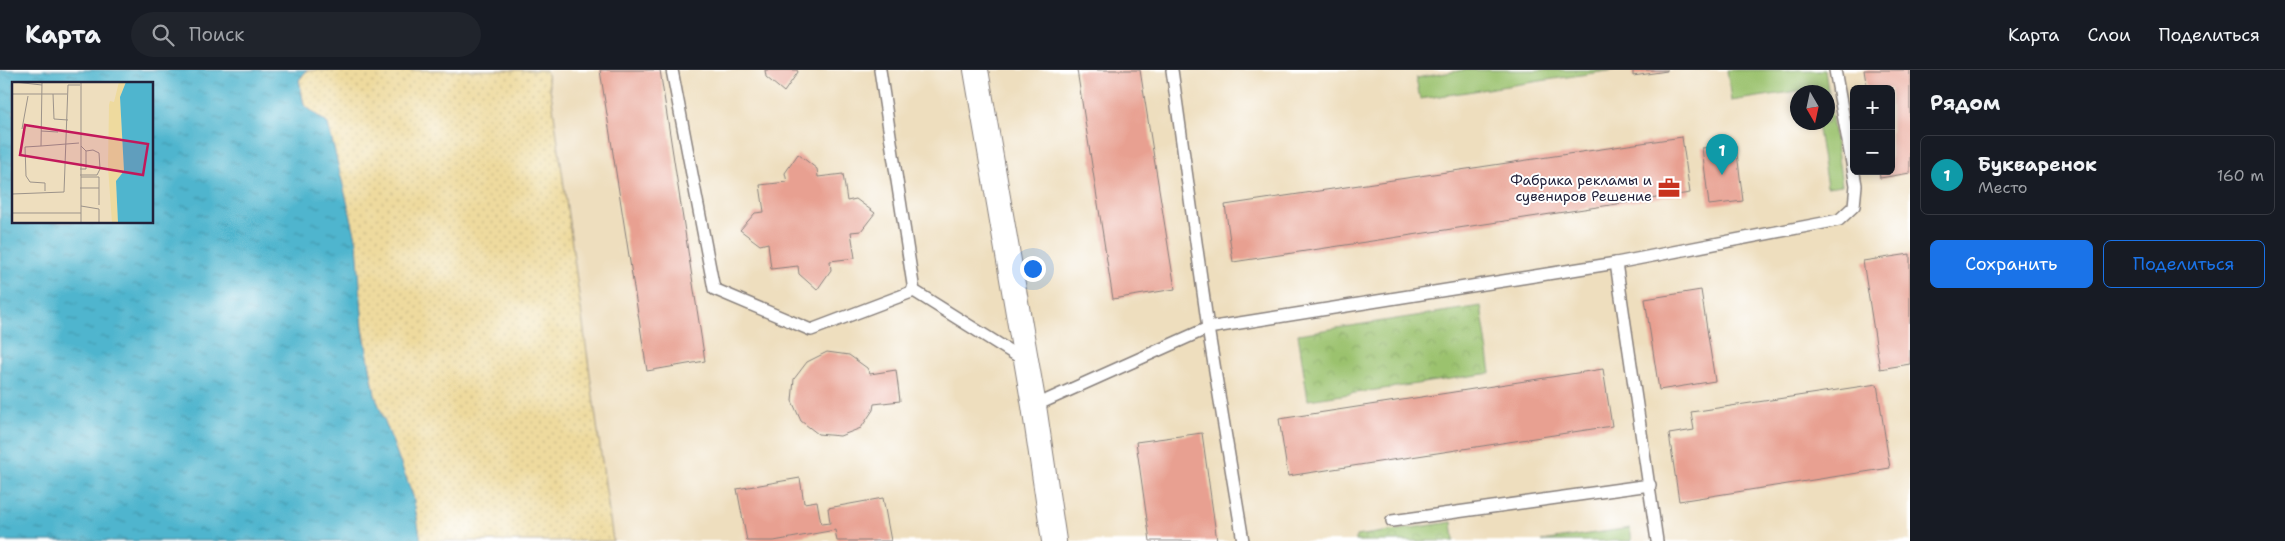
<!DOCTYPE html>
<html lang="ru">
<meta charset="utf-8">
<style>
:root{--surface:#171b24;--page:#20242c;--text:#f1f3f6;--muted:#9ea1a6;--line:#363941;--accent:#1a73e8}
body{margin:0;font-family:"Shantell Sans",sans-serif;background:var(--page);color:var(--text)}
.controls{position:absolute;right:15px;top:15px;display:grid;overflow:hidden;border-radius:8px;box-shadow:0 2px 8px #0003}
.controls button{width:45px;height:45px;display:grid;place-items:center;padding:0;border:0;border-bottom:1px solid var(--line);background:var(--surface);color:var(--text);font:25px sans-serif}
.compass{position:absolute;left:1790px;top:15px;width:45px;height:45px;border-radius:50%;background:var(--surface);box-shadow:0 2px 8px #0003;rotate:171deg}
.you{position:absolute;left:1032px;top:198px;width:18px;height:18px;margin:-12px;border:4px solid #fff;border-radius:50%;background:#1a73e8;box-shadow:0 0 0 8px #1a73e833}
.badge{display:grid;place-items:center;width:32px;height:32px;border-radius:50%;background:var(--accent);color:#fff;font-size:16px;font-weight:700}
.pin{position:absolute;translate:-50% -41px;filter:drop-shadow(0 1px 2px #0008)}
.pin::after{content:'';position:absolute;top:26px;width:18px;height:15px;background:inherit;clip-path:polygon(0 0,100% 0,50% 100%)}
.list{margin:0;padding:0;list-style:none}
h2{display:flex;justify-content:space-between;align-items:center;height:65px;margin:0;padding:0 20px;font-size:21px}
h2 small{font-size:16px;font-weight:400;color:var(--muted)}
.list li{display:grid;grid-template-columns:32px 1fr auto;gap:15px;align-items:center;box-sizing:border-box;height:80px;margin:0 10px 10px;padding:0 10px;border:1px solid var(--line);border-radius:8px}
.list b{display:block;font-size:19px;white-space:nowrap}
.list p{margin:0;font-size:16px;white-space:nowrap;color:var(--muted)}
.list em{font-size:16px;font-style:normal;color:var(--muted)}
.actions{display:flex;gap:10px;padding:15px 20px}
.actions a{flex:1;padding:11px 0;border:1px solid var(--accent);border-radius:8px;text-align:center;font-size:18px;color:var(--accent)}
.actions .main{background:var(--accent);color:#fff}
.icon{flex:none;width:28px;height:28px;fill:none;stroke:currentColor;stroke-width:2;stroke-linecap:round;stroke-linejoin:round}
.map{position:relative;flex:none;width:1910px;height:471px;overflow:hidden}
header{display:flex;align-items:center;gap:30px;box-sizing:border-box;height:70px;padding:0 25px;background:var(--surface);border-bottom:1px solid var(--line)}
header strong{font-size:24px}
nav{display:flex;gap:28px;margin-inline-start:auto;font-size:18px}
.search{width:350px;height:45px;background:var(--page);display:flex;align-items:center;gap:12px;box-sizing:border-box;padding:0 18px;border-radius:28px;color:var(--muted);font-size:19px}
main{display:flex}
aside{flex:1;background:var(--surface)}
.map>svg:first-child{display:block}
.grass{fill:#9bc26e;stroke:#5e7254}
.sand{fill:url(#sand-dots);stroke:#887e6c}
.park{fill:url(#park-crowns);stroke:#5e7254}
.water{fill:url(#water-ripples);stroke:#386c84;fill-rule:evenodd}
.building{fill:#e8a091}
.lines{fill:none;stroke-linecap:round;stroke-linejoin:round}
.service-casing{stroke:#88807c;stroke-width:14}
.minor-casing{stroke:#88807c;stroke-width:26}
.service{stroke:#fff;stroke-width:11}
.minor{stroke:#fff;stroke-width:24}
.labels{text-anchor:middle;stroke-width:4;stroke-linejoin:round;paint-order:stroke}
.poi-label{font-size:14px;fill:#22223b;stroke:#fff;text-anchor:end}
.inset-road{fill:none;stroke:#9c938a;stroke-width:1}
.view{fill:#c2185b;fill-opacity:0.15;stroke:#c2185b;stroke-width:2.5}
.inset-edge{fill:none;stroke:#22223b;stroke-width:2.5}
</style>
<header>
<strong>Карта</strong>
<div class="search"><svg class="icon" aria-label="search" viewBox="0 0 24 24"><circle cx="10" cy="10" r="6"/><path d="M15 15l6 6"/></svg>Поиск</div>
<nav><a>Карта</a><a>Слои</a><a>Поделиться</a></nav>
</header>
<main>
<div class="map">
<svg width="1910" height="471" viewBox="0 0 1910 471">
<defs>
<pattern id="sand-dots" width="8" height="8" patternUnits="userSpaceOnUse" patternTransform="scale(1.25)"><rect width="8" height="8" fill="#eeda9e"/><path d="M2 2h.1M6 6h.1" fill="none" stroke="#ccbb89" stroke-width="1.8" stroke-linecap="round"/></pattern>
<pattern id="park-crowns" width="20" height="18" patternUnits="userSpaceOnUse" patternTransform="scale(1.25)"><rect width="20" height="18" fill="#9bc26e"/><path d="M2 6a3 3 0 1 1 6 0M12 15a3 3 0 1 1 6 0" fill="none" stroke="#85a660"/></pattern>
<pattern id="water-ripples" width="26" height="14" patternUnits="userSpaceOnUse" patternTransform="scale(1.25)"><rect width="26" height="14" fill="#4fb5ce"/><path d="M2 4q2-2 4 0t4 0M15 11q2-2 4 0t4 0" fill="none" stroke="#4193a8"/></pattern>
</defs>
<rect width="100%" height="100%" fill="#fff"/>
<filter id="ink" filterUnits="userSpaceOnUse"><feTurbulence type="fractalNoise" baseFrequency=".02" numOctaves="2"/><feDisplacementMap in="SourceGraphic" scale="10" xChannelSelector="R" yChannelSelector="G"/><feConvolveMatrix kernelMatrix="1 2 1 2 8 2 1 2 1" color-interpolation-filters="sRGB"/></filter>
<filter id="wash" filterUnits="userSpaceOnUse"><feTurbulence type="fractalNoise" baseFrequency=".0096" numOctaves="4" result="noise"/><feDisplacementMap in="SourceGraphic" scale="20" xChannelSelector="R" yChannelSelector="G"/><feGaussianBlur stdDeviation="1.12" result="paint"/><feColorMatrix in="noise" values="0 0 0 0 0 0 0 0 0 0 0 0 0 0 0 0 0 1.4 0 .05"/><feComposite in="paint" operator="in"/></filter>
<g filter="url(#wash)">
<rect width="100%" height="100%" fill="#eedebe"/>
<g class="grass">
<polygon points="1464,0 1614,0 1420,29 1416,8"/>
<polygon points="1727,0 1825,0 1842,115 1827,117 1817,53 1828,52 1828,22 1812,22 1811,19 1731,31"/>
<polygon points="1630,458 1632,471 1541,471"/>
</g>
<polygon class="sand" points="307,0 546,0 552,29 613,471 421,471 413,426 375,326 328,54 304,35 299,10"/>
<g class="park">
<polygon points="1481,236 1491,303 1308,330 1298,264"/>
<polygon points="1452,452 1454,471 1356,471 1356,466"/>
</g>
<path class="water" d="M0,0h307l-8,10 5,25 24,19 29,118 6,87 12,66 38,101 8,45h-421zM14,14h138v138h-138z"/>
<g id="blocks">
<g class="building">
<polygon points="600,0 660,0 705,291 647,301"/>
<polygon points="765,0 797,0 798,2 784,22 766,7"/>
<polygon points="1077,0 1140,0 1175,219 1113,229"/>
<polygon points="1633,0 1667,0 1667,1 1633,6"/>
<polygon points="1864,0 1910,0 1910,103 1880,108 1879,101 1891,101 1891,19 1867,19"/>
<polygon points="1682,67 1690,123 1233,192 1225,135"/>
<polygon points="1736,75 1743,131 1709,135 1702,78"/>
<polygon points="798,84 817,99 818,107 843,104 847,131 856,129 875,143 861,161 851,162 855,188 830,191 831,200 817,220 799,204 798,196 771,199 768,173 760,175 740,160 755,143 764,142 760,115 787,112 785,103"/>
<polygon points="1910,184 1910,294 1880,299 1863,191"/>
<polygon points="1701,220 1715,311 1659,320 1645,229"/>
<polygon points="827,282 849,285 867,298 870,304 896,300 900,331 874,334 873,340 861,358 840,366 818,364 801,351 792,331 794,309 807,292"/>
<polygon points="1603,299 1612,356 1288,406 1279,349"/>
<polygon points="1877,314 1890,398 1679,431 1669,364 1694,360 1691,342"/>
<polygon points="1202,363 1217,471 1150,471 1136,372"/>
<polygon points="800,408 804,433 817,431 821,454 830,453 828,438 883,428 891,471 837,471 835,460 774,471 747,471 737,419"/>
</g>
</g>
</g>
<g filter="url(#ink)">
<use href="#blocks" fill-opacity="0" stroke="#88807c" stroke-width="1"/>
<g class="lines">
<g class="service-casing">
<g id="service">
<polyline points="672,0 714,219 811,260 914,221"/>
<polyline points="880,0 914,221 1024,290"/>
<polyline points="1172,0 1208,258 1243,471"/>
<polyline points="1034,336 1208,258 1616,193"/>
<polyline points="1392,451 1650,415"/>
<polyline points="1657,471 1616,193 1839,150 1854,136 1856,115 1835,0"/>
</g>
</g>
<g class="minor-casing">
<polyline id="minor" points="976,0 1034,336 1054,471"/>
</g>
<use href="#service" class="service"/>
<use href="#minor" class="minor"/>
</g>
</g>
<defs>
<g id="office-bare" transform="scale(1.725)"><path d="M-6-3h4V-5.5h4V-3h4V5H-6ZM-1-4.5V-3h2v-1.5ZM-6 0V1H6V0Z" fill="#c8321e" stroke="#fff" stroke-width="2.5" paint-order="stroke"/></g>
</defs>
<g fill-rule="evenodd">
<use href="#office-bare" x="1669" y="118"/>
</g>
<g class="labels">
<g class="poi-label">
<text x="1652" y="115">Фабрика рекламы и<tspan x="1652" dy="16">сувениров Решение</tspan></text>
</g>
</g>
<g transform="translate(12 12)">
<rect width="141" height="141" fill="#eedebe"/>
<path d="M107,0h7l-6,15 4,74 -8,10 2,42h-6l-4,-56 1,-62 1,-4 4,1z" fill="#eeda9e"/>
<path d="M114,0h27v141h-35l-2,-42 8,-10 -4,-74z" fill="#4fb5ce"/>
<path class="inset-road" d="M2,0l28,3M30,0l-1,64 -16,1 1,29 4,6 15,1v8M69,0v142M0,12h55M41,12l1,25 14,1M10,47l6,-33M29,49l17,1M29,64l38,-3M68,87h6v-18l-5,-5M68,93h17l3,-6 -1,-16 -6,-3 -7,1M68,106h19v-11h-18M0,112l52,-2 4,-107h12M87,123v-17M69,124l18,3v15M0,131h69"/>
<path class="view" d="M13,43l123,19 -5,31 -123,-20z"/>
<rect width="141" height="141" class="inset-edge"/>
</g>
</svg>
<div class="controls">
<button>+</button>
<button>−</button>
</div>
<svg class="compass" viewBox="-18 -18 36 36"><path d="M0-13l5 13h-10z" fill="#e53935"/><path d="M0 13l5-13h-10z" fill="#9ea1a6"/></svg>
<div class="you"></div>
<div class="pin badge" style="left:1722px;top:105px;background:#0f9aa8">1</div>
</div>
<aside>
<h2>Рядом<small></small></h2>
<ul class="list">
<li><span class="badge" style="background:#0f9aa8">1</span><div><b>Букваренок</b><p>Место</p></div><em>160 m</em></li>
</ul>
<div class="actions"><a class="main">Сохранить</a><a>Поделиться</a></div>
</aside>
</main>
